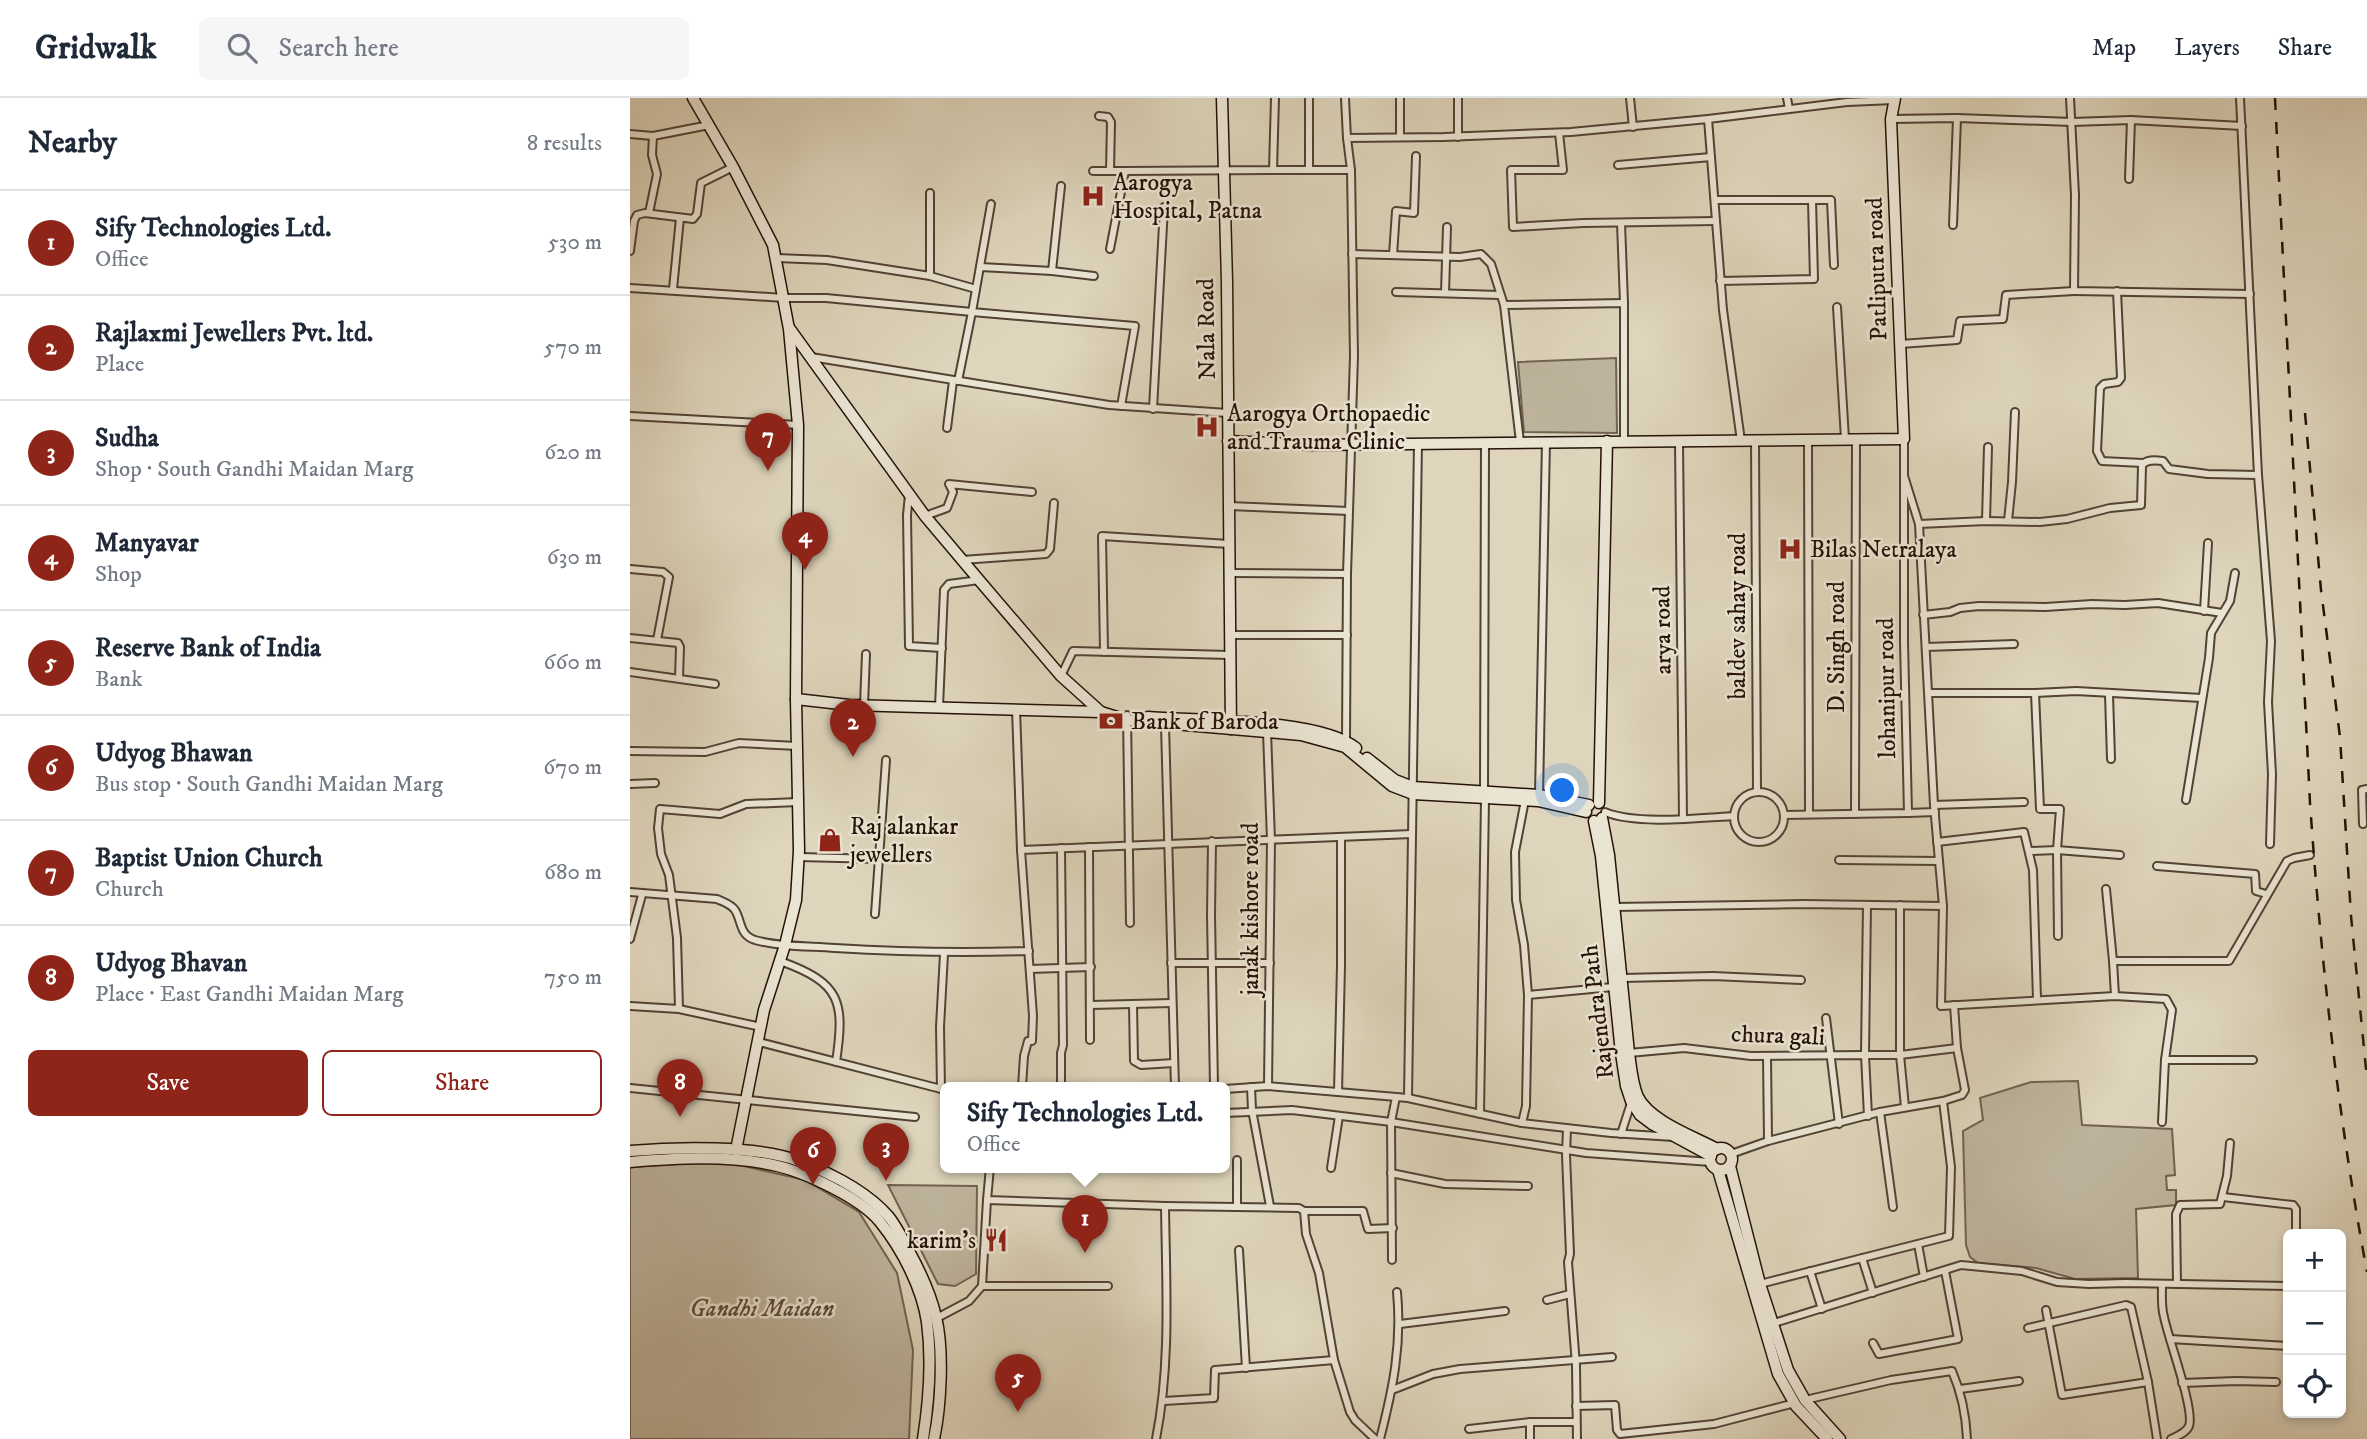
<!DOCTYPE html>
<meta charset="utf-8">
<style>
:root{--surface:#fff;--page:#f6f6f7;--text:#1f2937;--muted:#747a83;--line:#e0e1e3;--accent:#8f2418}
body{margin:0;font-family:"IM FELL DW Pica",serif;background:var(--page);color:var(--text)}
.controls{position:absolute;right:21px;bottom:21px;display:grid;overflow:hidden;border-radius:10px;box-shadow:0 4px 10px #0003}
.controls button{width:63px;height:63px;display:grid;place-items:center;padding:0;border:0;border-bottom:2px solid var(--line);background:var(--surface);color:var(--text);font:35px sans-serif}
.you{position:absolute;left:933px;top:693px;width:24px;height:24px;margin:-18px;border:5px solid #fff;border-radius:50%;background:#1a73e8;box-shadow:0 0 0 10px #1a73e833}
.badge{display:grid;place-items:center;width:46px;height:46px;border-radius:50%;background:var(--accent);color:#fff;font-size:23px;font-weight:700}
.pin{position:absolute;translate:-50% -58px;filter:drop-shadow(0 2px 4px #0008)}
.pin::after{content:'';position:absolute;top:37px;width:24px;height:21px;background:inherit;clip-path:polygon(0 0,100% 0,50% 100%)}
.popup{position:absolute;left:310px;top:984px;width:290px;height:91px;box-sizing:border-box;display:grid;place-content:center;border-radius:10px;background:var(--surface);filter:drop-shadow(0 2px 5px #0005);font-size:23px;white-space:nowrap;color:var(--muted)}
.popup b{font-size:26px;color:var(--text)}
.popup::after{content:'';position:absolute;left:50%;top:100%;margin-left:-14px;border:14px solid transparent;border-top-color:var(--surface)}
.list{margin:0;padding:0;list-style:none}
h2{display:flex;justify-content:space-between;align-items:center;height:91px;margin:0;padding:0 28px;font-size:30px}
h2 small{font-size:23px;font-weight:400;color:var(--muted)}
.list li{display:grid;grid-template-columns:46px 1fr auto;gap:21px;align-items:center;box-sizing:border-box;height:105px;padding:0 28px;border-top:2px solid var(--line)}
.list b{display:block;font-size:26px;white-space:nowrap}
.list p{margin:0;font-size:23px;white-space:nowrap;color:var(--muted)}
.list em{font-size:23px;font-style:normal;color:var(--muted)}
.actions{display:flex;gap:14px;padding:21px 28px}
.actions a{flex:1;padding:16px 0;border:2px solid var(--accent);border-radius:10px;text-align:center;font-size:24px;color:var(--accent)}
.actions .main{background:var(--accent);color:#fff}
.icon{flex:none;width:38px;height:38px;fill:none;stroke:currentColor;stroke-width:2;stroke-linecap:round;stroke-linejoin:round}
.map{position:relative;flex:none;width:1737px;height:1341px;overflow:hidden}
header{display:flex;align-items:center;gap:42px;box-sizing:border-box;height:98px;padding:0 35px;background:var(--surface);border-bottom:2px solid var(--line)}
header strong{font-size:33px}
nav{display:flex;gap:38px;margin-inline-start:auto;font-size:24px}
.search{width:490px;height:63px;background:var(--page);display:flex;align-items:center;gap:18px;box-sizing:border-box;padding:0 24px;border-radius:10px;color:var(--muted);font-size:26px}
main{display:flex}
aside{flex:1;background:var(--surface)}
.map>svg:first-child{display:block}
.green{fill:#beb49d;stroke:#716252;stroke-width:2}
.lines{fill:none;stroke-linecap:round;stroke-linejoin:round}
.street-casing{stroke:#524234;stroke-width:10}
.secondary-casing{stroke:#241107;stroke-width:13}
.street{stroke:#eae4d3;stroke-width:6}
.secondary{stroke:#eae4d3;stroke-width:10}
.rail{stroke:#241107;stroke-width:2.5;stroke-dasharray:12 12;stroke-linecap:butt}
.labels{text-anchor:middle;stroke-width:5;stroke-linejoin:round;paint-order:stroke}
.poi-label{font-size:24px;fill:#241107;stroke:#eae4d3;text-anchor:start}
.street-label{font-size:24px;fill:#241107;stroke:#eae4d3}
.park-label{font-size:24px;font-style:italic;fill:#5a4a3c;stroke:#eae4d3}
</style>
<header>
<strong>Gridwalk</strong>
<div class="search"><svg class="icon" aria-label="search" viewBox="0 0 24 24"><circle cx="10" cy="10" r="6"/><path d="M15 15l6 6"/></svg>Search here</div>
<nav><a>Map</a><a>Layers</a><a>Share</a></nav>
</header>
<main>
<aside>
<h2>Nearby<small>8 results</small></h2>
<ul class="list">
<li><span class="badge">1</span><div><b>Sify Technologies Ltd.</b><p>Office</p></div><em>530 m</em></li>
<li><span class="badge">2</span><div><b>Rajlaxmi Jewellers Pvt. ltd.</b><p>Place</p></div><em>570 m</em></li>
<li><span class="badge">3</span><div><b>Sudha</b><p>Shop · South Gandhi Maidan Marg</p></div><em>620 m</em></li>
<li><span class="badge">4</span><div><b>Manyavar</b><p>Shop</p></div><em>630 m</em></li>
<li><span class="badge">5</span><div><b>Reserve Bank of India</b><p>Bank</p></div><em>660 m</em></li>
<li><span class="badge">6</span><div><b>Udyog Bhawan</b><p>Bus stop · South Gandhi Maidan Marg</p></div><em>670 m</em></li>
<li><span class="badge">7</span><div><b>Baptist Union Church</b><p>Church</p></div><em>680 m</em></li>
<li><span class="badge">8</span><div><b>Udyog Bhavan</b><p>Place · East Gandhi Maidan Marg</p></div><em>750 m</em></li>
</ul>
<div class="actions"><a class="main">Save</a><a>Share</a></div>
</aside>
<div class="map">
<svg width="1737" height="1341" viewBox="0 0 1737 1341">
<rect width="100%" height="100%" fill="#ded5bc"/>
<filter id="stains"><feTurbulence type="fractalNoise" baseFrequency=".00286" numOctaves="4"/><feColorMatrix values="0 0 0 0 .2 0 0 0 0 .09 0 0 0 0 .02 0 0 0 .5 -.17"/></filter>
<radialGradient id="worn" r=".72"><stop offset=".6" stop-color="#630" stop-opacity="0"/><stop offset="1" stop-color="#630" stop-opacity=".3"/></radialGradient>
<g class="green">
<polygon points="986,260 987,335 894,334 888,264"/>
<polygon points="1448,983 1452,1027 1542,1031 1545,1077 1536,1078 1537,1092 1546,1092 1546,1107 1506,1111 1508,1180 1445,1181 1406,1170 1348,1165 1340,1159 1336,1147 1333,1033 1353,1022 1350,1000 1401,984"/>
<polygon points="92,1063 175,1082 229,1114 267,1175 283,1252 279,1341 0,1341 0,1069"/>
<polygon points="258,1087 347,1088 346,1176 325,1188 308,1186"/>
</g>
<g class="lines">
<g class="street-casing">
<g id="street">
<polyline points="715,0 717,40"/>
<polyline points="1000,0 1003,29"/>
<polyline points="1157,0 1159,11"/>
<polyline points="1440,0 1445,97 1444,193 1620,196"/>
<polyline points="1610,0 1628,377 1641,543 1638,604 1642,676 1640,746"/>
<polyline points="469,18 478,19 481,24 480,73"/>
<polyline points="1078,21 1217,4 1264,2"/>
<polyline points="1261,21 1327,20 1442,24 1501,22 1612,28"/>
<polyline points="929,35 933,72 881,72 883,129 953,125 1086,123"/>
<polyline points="0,36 23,38 79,27"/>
<polyline points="770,39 770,0"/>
<polyline points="828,39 828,0"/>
<polyline points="988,67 1081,59"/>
<polyline points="643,72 721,72"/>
<polyline points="679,72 679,0"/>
<polyline points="463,73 495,73"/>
<polyline points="1499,81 1501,22"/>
<polyline points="1085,102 1201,102 1204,167"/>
<polyline points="361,106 342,214 505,228 491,308"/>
<polyline points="19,115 27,76 22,57 23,38"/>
<polyline points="991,125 994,205"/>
<polyline points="1323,127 1327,20"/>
<polyline points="480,151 495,73 643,72 645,0"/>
<polyline points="0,153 4,123 7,117 15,115 63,121 67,116 71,85 103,69"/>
<polyline points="722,156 830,159 851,156 861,166 874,207"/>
<polyline points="763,157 766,113 784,115 786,58"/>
<polyline points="146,160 197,162 300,178 346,191"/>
<polyline points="350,169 422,173 431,88"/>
<polyline points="422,173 464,178"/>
<polyline points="300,178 300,95"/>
<polyline points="1090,183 1184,181 1182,102"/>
<polyline points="0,190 154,200 196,200 342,214 328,283"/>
<polyline points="43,191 50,120"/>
<polyline points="1487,193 1491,280 1488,284 1474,286 1470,290 1467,353 1472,363 1513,365"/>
<polyline points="766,194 870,197"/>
<polyline points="815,195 817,129"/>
<polyline points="1207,209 1215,341"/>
<polyline points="1270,246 1327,242 1330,223 1373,221 1376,197 1444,193"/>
<polyline points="181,259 479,307 598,315"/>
<polyline points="523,311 534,109"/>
<polyline points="0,318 168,327"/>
<polyline points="317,330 323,283"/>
<polyline points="1125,342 1127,693"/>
<polyline points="1178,342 1179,716"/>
<polyline points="1049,343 1053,721"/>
<polyline points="890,344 874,207 994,205 994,343"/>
<polyline points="1274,378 1289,426 1304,707 1313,808 1311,908 1485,898 1536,901 1542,912 1535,962 1532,1024"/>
<polyline points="279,397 277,417 279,548 312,550"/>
<polyline points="599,408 719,413"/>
<polyline points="295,418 317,410 323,394 319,386 402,394"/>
<polyline points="1356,423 1358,349"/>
<polyline points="1378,423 1382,384 1385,314"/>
<path d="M1289,426l67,-3 54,1 27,-3 43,-11 31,-3 1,-39c3,-7 13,-6 21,-5l6,8 39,5 50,1"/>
<polyline points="332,462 416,456 420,451 424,405"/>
<polyline points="0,471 33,474 39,479 27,542"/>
<polyline points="599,475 717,476"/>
<polyline points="1574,513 1578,445"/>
<polyline points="1293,517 1320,514 1330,510 1349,508 1415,509 1462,506 1495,507 1528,505 1592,515"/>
<polyline points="599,537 717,537"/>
<polyline points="0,540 48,545 50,549 49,580"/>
<polyline points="1296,549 1384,546"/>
<polyline points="474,554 472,438 599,446"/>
<polyline points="0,574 85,586"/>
<polyline points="431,578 443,553 600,557"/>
<polyline points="1299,595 1405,595 1410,711 1430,711 1427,752 1428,838"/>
<polyline points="1405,595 1446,593 1572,600"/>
<polyline points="1479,596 1481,661"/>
<polyline points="234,607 236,556"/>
<polyline points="309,609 314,492 319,486 349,482"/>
<polyline points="386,611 391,752 782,736"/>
<polyline points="497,617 500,825"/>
<polyline points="535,627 545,989"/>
<polyline points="637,634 641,742 638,988"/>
<polyline points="716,643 717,476 724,258 721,72 717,40 814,39 941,34 1078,21 1093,212 1111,343"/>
<polyline points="0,653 75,654 109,645 167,648"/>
<polyline points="0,686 25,685"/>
<circle cx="1129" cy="719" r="25"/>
<polyline points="854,694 855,344"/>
<polyline points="909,697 916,343"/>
<polyline points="1556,702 1579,560 1581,535 1600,503 1605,475"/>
<polyline points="1304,707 1394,704"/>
<path d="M975,714c31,13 94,6 129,4"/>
<polyline points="1278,715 1305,714"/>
<polyline points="1225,716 1226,341"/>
<polyline points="1154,717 1278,715 1274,544 1274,341"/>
<polyline points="1733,726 1732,692 1737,691"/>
<polyline points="582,743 581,817 584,989"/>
<polyline points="1307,744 1394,734 1403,772 1407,901"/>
<polyline points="459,749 460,942"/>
<polyline points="431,750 433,947 431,955 431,989"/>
<polyline points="391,752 403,918 402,943 398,943 394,958 392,989"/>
<polyline points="1400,753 1427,752 1490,757"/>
<polyline points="169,759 249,761"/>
<polyline points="1209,762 1309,763"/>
<polyline points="1527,768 1625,776 1626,793 1636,796"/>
<polyline points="1476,791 1483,863"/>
<path d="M0,794l87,7c6,3 14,5 18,11 7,11 4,25 20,30 25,7 54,6 80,8 65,4 129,5 194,3"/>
<polyline points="1237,807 1235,957 1270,957 1327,950"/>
<polyline points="1270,807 1270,957 1275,1009"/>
<polyline points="984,809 1174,806 1313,808"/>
<polyline points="245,816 256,662"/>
<polyline points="0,841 12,797"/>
<path d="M150,863c61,22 65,40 56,101"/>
<polyline points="541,865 640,865"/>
<polyline points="400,871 461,869"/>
<polyline points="991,880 1083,878 1171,882"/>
<polyline points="898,897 983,889"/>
<polyline points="1485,898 1483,863 1599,863 1657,763 1664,760 1680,757"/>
<polyline points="503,906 504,963 511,967 544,965"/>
<polyline points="461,907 542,905"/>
<polyline points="0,908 49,911 131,929"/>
<polyline points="49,911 47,840 39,777 31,756 28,730 30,711 90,716 116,706 168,704"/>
<polyline points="1196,920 1209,1026"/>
<polyline points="129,944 315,992"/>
<polyline points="999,955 1054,950 1121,958 1235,957 1238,1018"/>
<polyline points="1137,958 1138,1043"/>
<polyline points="1535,962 1623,962"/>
<polyline points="621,989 622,1012 640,1108"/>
<polyline points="0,990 285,1019"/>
<polyline points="311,991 310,929 314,856"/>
<polyline points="595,991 638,988 778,1000 892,1025 981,1035 1044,1039"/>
<polyline points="708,994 711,868 711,739"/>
<polyline points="778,1000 788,345"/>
<polyline points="1250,1014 1263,1109"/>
<polyline points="595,1015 662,1012 761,1024 956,1055 1081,1064"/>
<polyline points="850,1016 855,701"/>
<polyline points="892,1025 896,1008 898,897 894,847 886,802 885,754 895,702"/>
<polyline points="937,1030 936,1057 940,1156 938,1164 946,1267 947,1341"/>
<polyline points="991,1036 1001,1005"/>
<polyline points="1101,1056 1138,1043 1250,1014 1313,1003 1332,997 1335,992 1327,950 1324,907"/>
<polyline points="607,1062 607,1108"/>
<polyline points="360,1069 357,1102 535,1108"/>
<polyline points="701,1070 709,1018"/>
<polyline points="761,1075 815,1086 898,1088"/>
<polyline points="1593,1099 1663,1107 1666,1111 1666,1136"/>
<polyline points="674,1113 733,1113 738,1131 763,1130"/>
<polyline points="1288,1146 1294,1179"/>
<polyline points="609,1152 616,1270"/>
<polyline points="1232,1160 1243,1195"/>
<polyline points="762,1162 761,1024 766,999"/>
<polyline points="1180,1173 1192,1211"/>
<polyline points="1130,1186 1319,1138 1321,1069 1313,1003"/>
<path d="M1532,1186c0,11 -1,23 2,33 4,21 31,93 25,109 -3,7 -12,10 -18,13"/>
<polyline points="1547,1186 1546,1116 1550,1107 1590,1106 1597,1078 1600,1045"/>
<polyline points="352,1188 478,1188"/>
<polyline points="917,1202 940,1196"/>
<polyline points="1416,1212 1432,1297 1518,1284"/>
<polyline points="305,1221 339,1203 352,1188 357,1102"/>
<polyline points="770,1226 875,1213"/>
<polyline points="1141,1226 1331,1167 1392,1173 1427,1184 1459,1186 1496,1185 1658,1188"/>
<polyline points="1398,1230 1496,1207 1501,1209 1518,1284 1527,1341"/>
<polyline points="1540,1241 1658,1248"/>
<polyline points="1243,1245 1249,1256 1328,1241 1315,1173"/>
<polyline points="1552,1285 1606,1283 1646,1284"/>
<polyline points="1330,1291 1389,1283"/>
<polyline points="762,1292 803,1276 830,1271 982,1259"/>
<path d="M1175,1302l86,-20 61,-9c10,23 14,44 15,68"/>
<polyline points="534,1303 584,1300 585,1272 704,1262"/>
<polyline points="946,1308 985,1307 987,1332 990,1336 1084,1326 1165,1305"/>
<polyline points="900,1324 900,1341"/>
<polyline points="839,1331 900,1324 946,1324"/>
<path d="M526,1341c15,-76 10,-155 9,-233l134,2 5,3 2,23 13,39 15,87 16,52 5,8 20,19"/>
<path d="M750,1341c13,-51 22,-94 17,-147"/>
</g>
</g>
<g class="secondary-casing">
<g id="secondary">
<polyline points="63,0 103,69 143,147 159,231 168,327 166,601 169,753 166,802 155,847 134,912 106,1052"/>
<polyline points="592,0 597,184 601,631"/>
<polyline points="160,231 295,418 349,482 431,578 471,614 497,622 671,637 715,649 762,688 783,696 908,703 956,714"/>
<polyline points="598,343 682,347 1274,341 1261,21 1265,0"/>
<polyline points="166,601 219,607 471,614"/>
<path d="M518,619c51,4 171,1 208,31"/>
<polyline points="737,660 765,682 783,689 909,697 959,707"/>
<polyline points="969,705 977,343"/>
<path d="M972,720l7,37 20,198c2,14 3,30 9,44 12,24 55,39 79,52"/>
<polyline points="964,723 971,758 991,955 996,988 1001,1003 1010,1017 1022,1026 1081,1058"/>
<circle cx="1091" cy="1061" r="11"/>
<path d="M0,1053c46,-4 126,-6 169,10 31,12 68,30 90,56 8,10 15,24 21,36 11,20 21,42 26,64 8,33 5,89 -2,122"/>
<path d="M0,1064c46,-4 97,-7 143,3 30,6 88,33 107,57 22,27 42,66 47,100 5,38 2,79 -4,117"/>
<polyline points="1100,1068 1130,1186 1158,1272 1175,1302 1210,1341"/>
<polyline points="1088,1072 1148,1276 1166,1308 1197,1341"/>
</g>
</g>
<use href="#street" class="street"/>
<use href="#secondary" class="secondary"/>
<g class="rail">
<path d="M1645,0l35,705c11,158 28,314 57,469"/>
<polyline points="1675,315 1691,492 1710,639 1721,818 1737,981"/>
</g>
</g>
<defs>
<g id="hospital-bare" transform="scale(1.89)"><path d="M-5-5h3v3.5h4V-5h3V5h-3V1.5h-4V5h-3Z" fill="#8f2418" stroke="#eae4d3" stroke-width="2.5" paint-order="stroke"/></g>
<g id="bank-bare" transform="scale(1.89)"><path d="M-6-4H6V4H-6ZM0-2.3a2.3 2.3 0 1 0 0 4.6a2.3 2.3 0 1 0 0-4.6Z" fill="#8f2418" stroke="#eae4d3" stroke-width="2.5" paint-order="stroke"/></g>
<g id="shop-bare" transform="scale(1.89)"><path d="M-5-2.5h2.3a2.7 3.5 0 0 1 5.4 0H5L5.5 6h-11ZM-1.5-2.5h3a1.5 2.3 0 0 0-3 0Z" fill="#8f2418" stroke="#eae4d3" stroke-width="2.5" paint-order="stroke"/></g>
<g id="restaurant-bare" transform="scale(1.89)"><path d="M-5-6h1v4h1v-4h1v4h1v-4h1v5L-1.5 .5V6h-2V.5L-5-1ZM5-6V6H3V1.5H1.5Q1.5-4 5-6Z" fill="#8f2418" stroke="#eae4d3" stroke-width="2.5" paint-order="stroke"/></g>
</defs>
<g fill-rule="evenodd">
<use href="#hospital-bare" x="463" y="98"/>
<use href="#hospital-bare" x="577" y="329"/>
<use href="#hospital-bare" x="1160" y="451"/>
<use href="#bank-bare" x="481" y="623"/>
<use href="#shop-bare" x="200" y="742"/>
<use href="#restaurant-bare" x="366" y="1142"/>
</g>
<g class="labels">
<g class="poi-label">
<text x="483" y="92">Aarogya<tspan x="483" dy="28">Hospital, Patna</tspan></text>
<text x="597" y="323">Aarogya Orthopaedic<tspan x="597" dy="28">and Trauma Clinic</tspan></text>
<text x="1180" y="459">Bilas Netralaya</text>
<text x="501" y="631">Bank of Baroda</text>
<text x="220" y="736">Raj alankar<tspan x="220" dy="28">jewellers</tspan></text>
<text x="346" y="1150" text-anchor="end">karim's</text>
</g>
<g class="street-label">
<text transform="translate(1246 171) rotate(-92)" y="8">Patliputra road</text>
<text transform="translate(576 231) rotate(-91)" y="8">Nala Road</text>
<text transform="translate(1107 518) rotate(-90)" y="8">baldev sahay road</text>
<text transform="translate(1032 532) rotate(-91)" y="8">arya road</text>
<text transform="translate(1206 549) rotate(-90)" y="8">D. Singh road</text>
<text transform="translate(1256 590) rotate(-91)" y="8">lohanipur road</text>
<text transform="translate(620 811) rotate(-90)" y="8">janak kishore road</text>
<text transform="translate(967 914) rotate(-97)" y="8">Rajendra Path</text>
<text transform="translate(1148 937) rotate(2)" y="8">chura gali</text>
</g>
<g class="park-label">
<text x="132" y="1218">Gandhi Maidan</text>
</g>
</g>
<rect width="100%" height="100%" filter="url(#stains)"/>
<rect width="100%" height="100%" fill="url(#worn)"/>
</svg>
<div class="controls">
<button>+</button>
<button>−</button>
<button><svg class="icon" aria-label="locate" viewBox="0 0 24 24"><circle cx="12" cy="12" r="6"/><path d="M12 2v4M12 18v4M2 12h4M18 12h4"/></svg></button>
</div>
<div class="you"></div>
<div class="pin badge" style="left:455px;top:1155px">1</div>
<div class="popup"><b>Sify Technologies Ltd.</b>Office</div>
<div class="pin badge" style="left:223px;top:659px">2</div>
<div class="pin badge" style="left:256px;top:1083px">3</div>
<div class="pin badge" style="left:175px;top:472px">4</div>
<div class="pin badge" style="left:388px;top:1314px">5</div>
<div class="pin badge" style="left:183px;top:1087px">6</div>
<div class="pin badge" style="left:138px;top:373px">7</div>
<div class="pin badge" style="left:50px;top:1019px">8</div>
</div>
</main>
